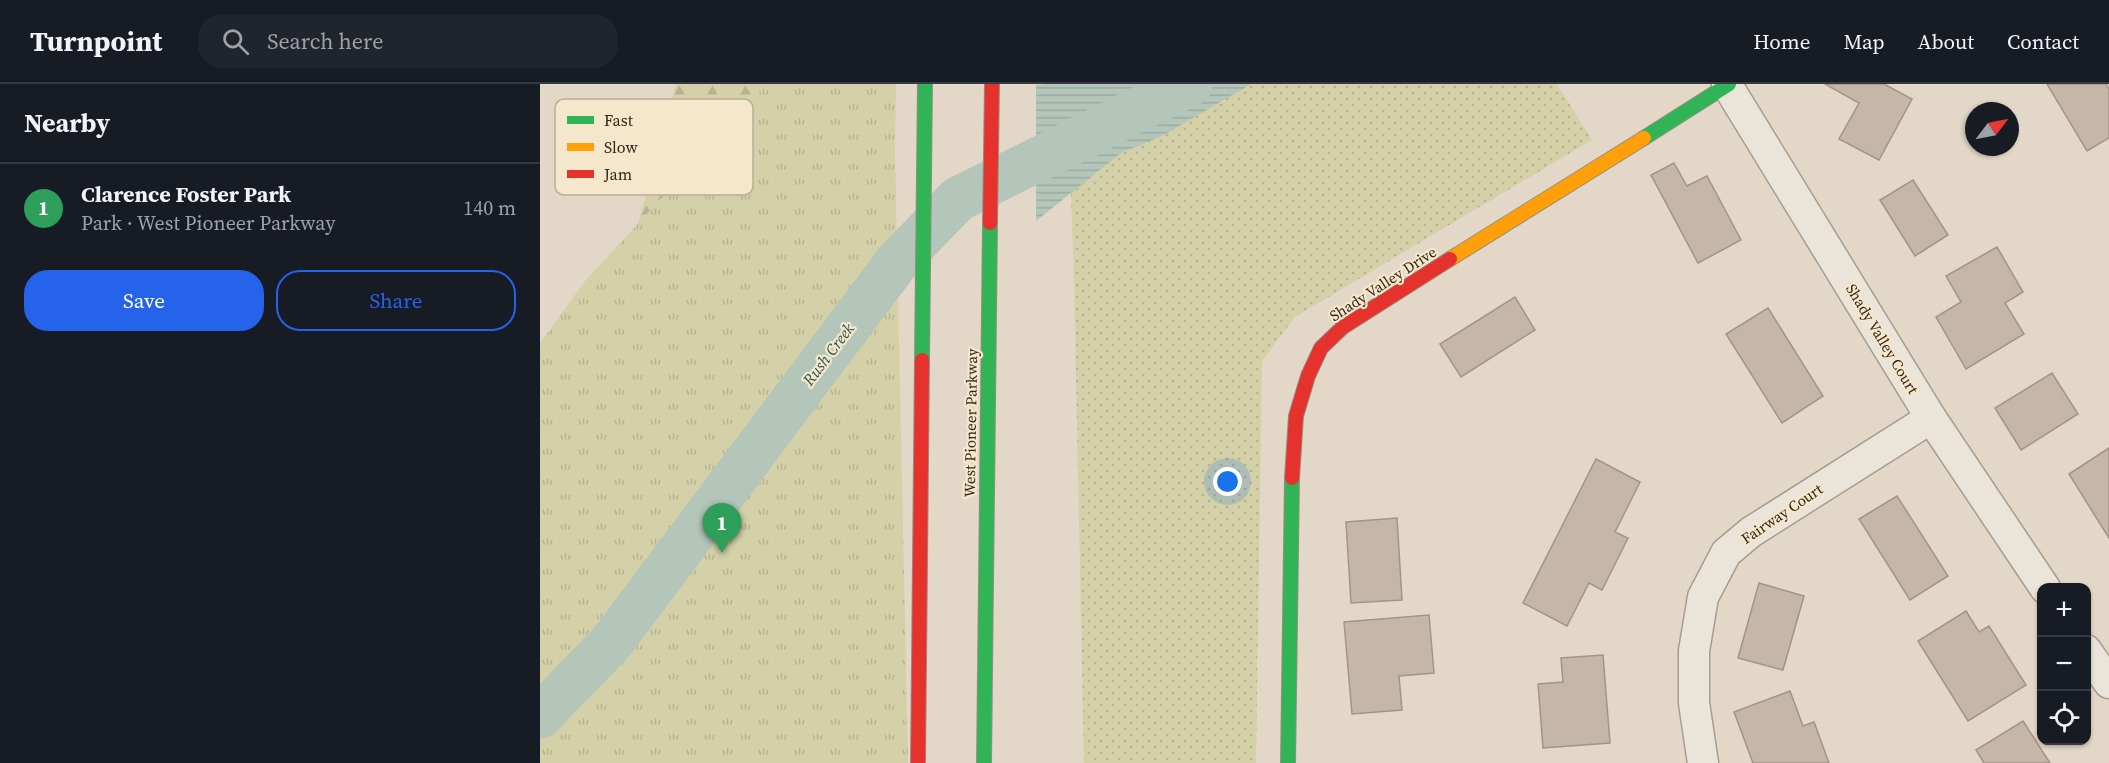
<!DOCTYPE html>
<meta charset="utf-8">
<style>
:root{--surface:#171b24;--page:#20242c;--text:#f1f3f6;--muted:#9ea1a6;--line:#363941;--accent:#2563eb}
body{margin:0;font-family:"Source Serif 4",serif;background:var(--page);color:var(--text)}
.controls{position:absolute;right:18px;bottom:18px;display:grid;overflow:hidden;border-radius:12px;box-shadow:0 2px 4px #0004}
.controls button{width:54px;height:54px;display:grid;place-items:center;padding:0;border:0;border-bottom:2px solid var(--line);background:var(--surface);color:var(--text);font:30px sans-serif}
.compass{position:absolute;left:1425px;top:18px;width:54px;height:54px;border-radius:50%;background:var(--surface);box-shadow:0 2px 4px #0004;rotate:58deg}
.you{position:absolute;left:688px;top:398px;width:21px;height:21px;margin:-15px;border:4px solid #fff;border-radius:50%;background:#1a73e8;box-shadow:0 0 0 9px #1a73e833}
.badge{display:grid;place-items:center;width:39px;height:39px;border-radius:50%;background:var(--accent);color:#fff;font-size:20px;font-weight:700}
.pin{position:absolute;translate:-50% -50px;filter:drop-shadow(0 2px 3px #0008)}
.pin::after{content:'';position:absolute;top:32px;width:21px;height:18px;background:inherit;clip-path:polygon(0 0,100% 0,50% 100%)}
.list{margin:0;padding:0;list-style:none}
h2{display:flex;justify-content:space-between;align-items:center;height:78px;margin:0;padding:0 24px;font-size:26px}
h2 small{font-size:20px;font-weight:400;color:var(--muted)}
.list li{display:grid;grid-template-columns:39px 1fr auto;gap:18px;align-items:center;box-sizing:border-box;height:90px;padding:0 24px;border-top:2px solid var(--line)}
.list b{display:block;font-size:22px;white-space:nowrap}
.list p{margin:0;font-size:20px;white-space:nowrap;color:var(--muted)}
.list em{font-size:20px;font-style:normal;color:var(--muted)}
.actions{display:flex;gap:12px;padding:18px 24px}
.actions a{flex:1;padding:14px 0;border:2px solid var(--accent);border-radius:24px;text-align:center;font-size:21px;color:var(--accent)}
.actions .main{background:var(--accent);color:#fff}
.icon{flex:none;width:33px;height:33px;fill:none;stroke:currentColor;stroke-width:2;stroke-linecap:round;stroke-linejoin:round}
.map{position:relative;flex:none;width:1569px;height:679px;overflow:hidden}
header{display:flex;align-items:center;gap:36px;box-sizing:border-box;height:84px;padding:0 30px;background:var(--surface);border-bottom:2px solid var(--line)}
header strong{font-size:28px}
nav{display:flex;gap:33px;margin-inline-start:auto;font-size:21px}
.search{width:420px;height:54px;background:var(--page);display:flex;align-items:center;gap:15px;box-sizing:border-box;padding:0 21px;border-radius:24px;color:var(--muted);font-size:22px}
main{display:flex}
aside{flex:1;background:var(--surface)}
.map>svg:first-child{display:block}
.grass{fill:url(#grass-dots)}
.forest{fill:url(#forest-firs)}
.park{fill:url(#park-tufts)}
.water{fill:url(#water-rules)}
.lines{fill:none;stroke-linecap:round;stroke-linejoin:round}
.river{stroke:#b4c6ba;stroke-width:45}
.building{fill:#c6b6a8;stroke:#a29487;stroke-width:1.5}
.street-casing{stroke:#a69d91;stroke-width:33}
.fast-casing{stroke:#978d81;stroke-width:16}
.slow-casing{stroke:#978d81;stroke-width:16}
.jam-casing{stroke:#978d81;stroke-width:16}
.street{stroke:#eae4d9;stroke-width:30}
.fast{stroke:#30b455;stroke-width:14}
.slow{stroke:#ff9f0a;stroke-width:14}
.jam{stroke:#e5322d;stroke-width:14}
.labels{text-anchor:middle;stroke-width:4.5;stroke-linejoin:round;paint-order:stroke}
.street-label{font-size:15px;fill:#34251a;stroke:#f5e7cb}
.water-label{font-size:16px;font-style:italic;fill:#29544f;stroke:#f5e7cb}
.key{fill:#f5e7cb;stroke:#bbad96;stroke-width:1.5}
.key-label{font-size:16px;fill:#34251a}
</style>
<header>
<strong>Turnpoint</strong>
<div class="search"><svg class="icon" aria-label="search" viewBox="0 0 24 24"><circle cx="10" cy="10" r="6"/><path d="M15 15l6 6"/></svg>Search here</div>
<nav><a>Home</a><a>Map</a><a>About</a><a>Contact</a></nav>
</header>
<main>
<aside>
<h2>Nearby<small></small></h2>
<ul class="list">
<li><span class="badge" style="background:#2e9e5b">1</span><div><b>Clarence Foster Park</b><p>Park · West Pioneer Parkway</p></div><em>140 m</em></li>
</ul>
<div class="actions"><a class="main">Save</a><a>Share</a></div>
</aside>
<div class="map">
<svg width="1569" height="679" viewBox="0 0 1569 679">
<defs>
<pattern id="grass-dots" width="8" height="8" patternUnits="userSpaceOnUse" patternTransform="scale(1.5)"><rect width="8" height="8" fill="#d4d1a9"/><path d="M2 2h.1M6 6h.1" fill="none" stroke="#b7b391" stroke-width="1.8" stroke-linecap="round"/></pattern>
<pattern id="forest-firs" width="22" height="20" patternUnits="userSpaceOnUse" patternTransform="scale(1.5)"><rect width="22" height="20" fill="#d4d1a9"/><path d="M5 1l3.5 6h-7zM16 11l3.5 6h-7z" fill="#b7b391"/></pattern>
<pattern id="park-tufts" width="24" height="20" patternUnits="userSpaceOnUse" patternTransform="scale(1.5)"><rect width="24" height="20" fill="#d4d1a9"/><path d="M3 7l-1-3M5 7V3M7 7l1-3M15 17l-1-3M17 17v-4M19 17l1-3" fill="none" stroke="#b7b391"/></pattern>
<pattern id="water-rules" width="6" height="5" patternUnits="userSpaceOnUse" patternTransform="scale(1.5)"><rect width="6" height="5" fill="#b4c6ba"/><path d="M0 2.5h6" fill="none" stroke="#9baa9f"/></pattern>
</defs>
<rect width="100%" height="100%" fill="#e3d8c7"/>
<polygon class="grass" points="527,0 1017,0 1052,56 755,233 722,277 716,679 544,679 534,195"/>
<polygon class="forest" points="136,0 227,0 98,140"/>
<polygon class="park" points="227,0 356,0 355,66 368,679 0,679 0,259 45,197"/>
<polygon class="water" points="505,0 711,0 622,52 581,69 496,137 496,1"/>
<g class="lines">
<polyline class="river" points="0,632 71,559 357,178 418,115 650,0"/>
</g>
<g class="building">
<polygon points="1285,0 1344,0 1372,15 1339,76 1299,55 1319,19"/>
<polygon points="1507,0 1566,0 1569,5 1569,54 1547,67"/>
<polygon points="1134,79 1147,102 1167,92 1201,156 1158,179 1111,91"/>
<polygon points="1373,96 1408,151 1375,172 1340,116"/>
<polygon points="1457,163 1483,208 1465,219 1484,250 1426,285 1396,233 1421,218 1406,192"/>
<polygon points="975,213 995,246 921,293 900,260"/>
<polygon points="1228,224 1283,312 1242,339 1186,250"/>
<polygon points="1512,289 1538,330 1481,366 1455,324"/>
<polygon points="1569,364 1569,454 1529,390"/>
<polygon points="1056,375 1100,398 1075,448 1088,454 1062,506 1049,499 1027,542 983,519"/>
<polygon points="1357,412 1408,492 1370,516 1319,435"/>
<polygon points="857,434 862,516 811,519 806,438"/>
<polygon points="1219,499 1264,512 1243,586 1198,574"/>
<polygon points="1426,527 1439,548 1449,542 1486,601 1428,637 1378,557"/>
<polygon points="889,531 894,589 859,592 862,626 812,630 804,538"/>
<polygon points="1063,571 1070,659 1003,664 998,600 1023,598 1021,574"/>
<polygon points="1250,607 1263,642 1274,638 1289,679 1213,679 1194,628"/>
<polygon points="1483,637 1510,679 1444,679 1436,666"/>
</g>
<g class="lines">
<g class="street-casing">
<g id="street">
<polyline points="1187,1 1391,334 1505,504"/>
<polyline points="1546,566 1569,599"/>
<polyline points="1163,679 1154,619 1154,567 1163,513 1186,469 1211,448 1391,334"/>
</g>
</g>
<g class="fast-casing">
<g id="fast">
<polyline points="1104,54 1189,0"/>
<polyline points="382,276 385,0"/>
<polyline points="444,679 450,139"/>
<polyline points="748,679 752,394"/>
</g>
</g>
<g class="slow-casing">
<polyline id="slow" points="910,175 1104,54"/>
</g>
<g class="jam-casing">
<g id="jam">
<polyline points="450,139 452,0"/>
<polyline points="752,394 756,332 768,292 781,264 803,243 910,175"/>
<polyline points="378,679 382,276"/>
</g>
</g>
<use href="#street" class="street"/>
<use href="#fast" class="fast"/>
<use href="#slow" class="slow"/>
<use href="#jam" class="jam"/>
</g>
<g class="labels">
<g class="street-label">
<text transform="translate(843 200) rotate(-33)" y="5">Shady Valley Drive</text>
<text transform="translate(1342 255) rotate(59)" y="5">Shady Valley Court</text>
<text transform="translate(431 339) rotate(-89)" y="5">West Pioneer Parkway</text>
<text transform="translate(1242 430) rotate(-34)" y="5">Fairway Court</text>
</g>
<g class="water-label">
<text transform="translate(288 270) rotate(-53)" y="6">Rush Creek</text>
</g>
</g>
<rect x="15" y="15" width="198" height="96" rx="9" class="key"/>
<rect x="27" y="32" width="27" height="8" fill="#30b455"/>
<rect x="27" y="59" width="27" height="8" fill="#ff9f0a"/>
<rect x="27" y="86" width="27" height="8" fill="#e5322d"/>
<g class="key-label">
<text x="64" y="42">Fast</text>
<text x="64" y="69">Slow</text>
<text x="64" y="96">Jam</text>
</g>
</svg>
<div class="controls">
<button>+</button>
<button>−</button>
<button><svg class="icon" aria-label="locate" viewBox="0 0 24 24"><circle cx="12" cy="12" r="6"/><path d="M12 2v4M12 18v4M2 12h4M18 12h4"/></svg></button>
</div>
<svg class="compass" viewBox="-18 -18 36 36"><path d="M0-13l5 13h-10z" fill="#e53935"/><path d="M0 13l5-13h-10z" fill="#9ea1a6"/></svg>
<div class="you"></div>
<div class="pin badge" style="left:182px;top:469px;background:#2e9e5b">1</div>
</div>
</main>
